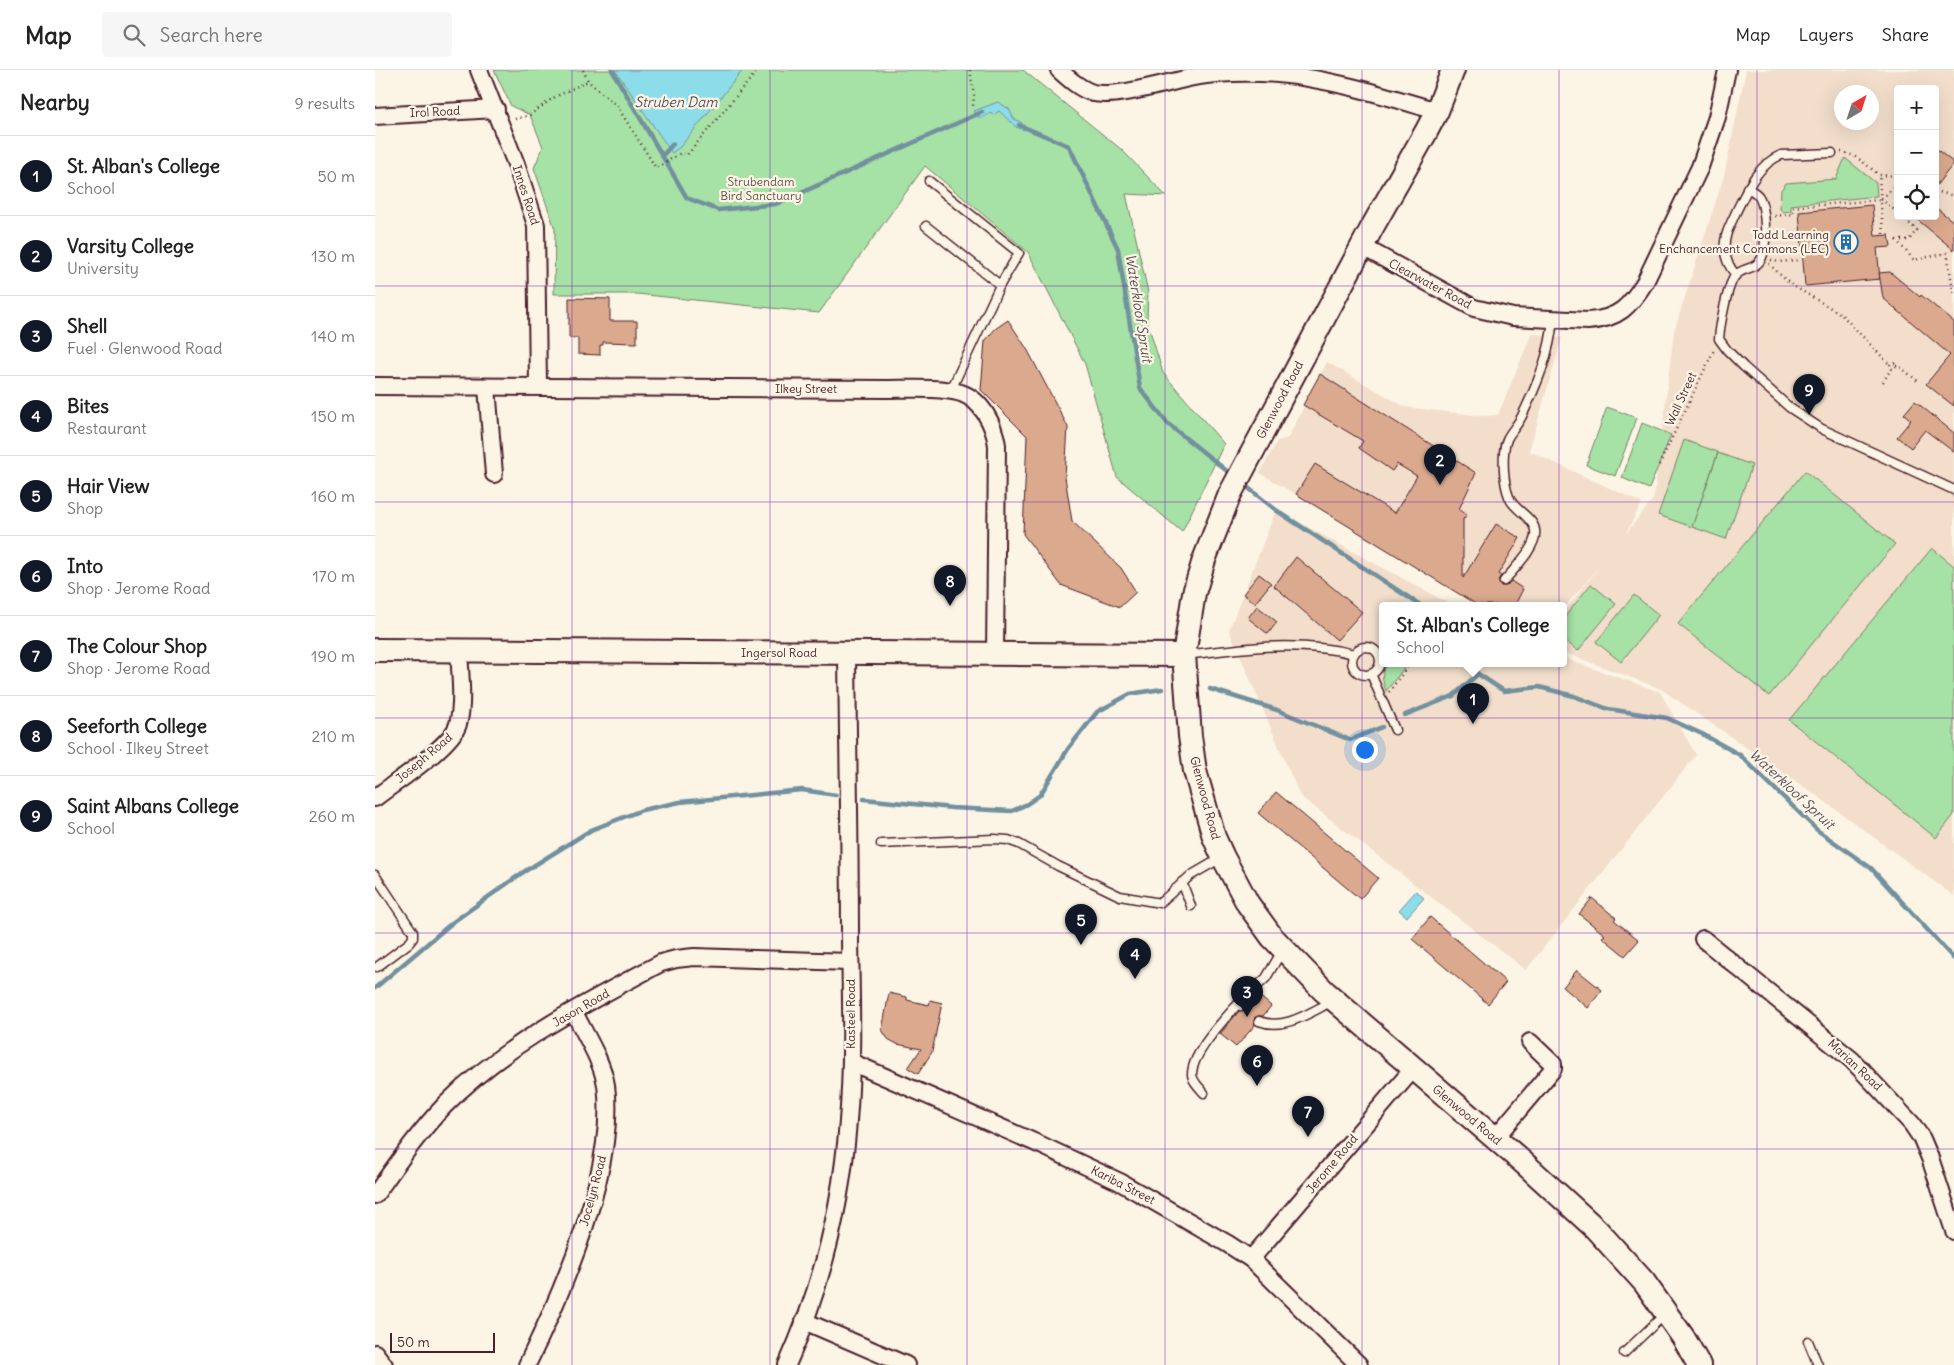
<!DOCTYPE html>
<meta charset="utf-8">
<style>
:root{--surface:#fff;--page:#f6f6f6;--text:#222;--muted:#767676;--line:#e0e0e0;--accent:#111827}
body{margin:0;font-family:Delius,sans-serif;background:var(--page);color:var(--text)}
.controls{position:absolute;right:15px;top:15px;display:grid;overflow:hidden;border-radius:5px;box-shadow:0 5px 20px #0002}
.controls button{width:45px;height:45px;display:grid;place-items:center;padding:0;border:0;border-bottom:1px solid var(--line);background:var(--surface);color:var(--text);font:25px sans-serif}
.compass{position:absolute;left:1459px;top:15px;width:45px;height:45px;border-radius:50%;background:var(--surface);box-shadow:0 5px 20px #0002;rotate:39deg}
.scale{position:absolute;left:15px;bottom:12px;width:105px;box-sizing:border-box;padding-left:5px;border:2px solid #4a1f2b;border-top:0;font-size:14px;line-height:18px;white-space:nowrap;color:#4a1f2b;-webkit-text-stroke:4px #fcf5e5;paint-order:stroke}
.you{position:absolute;left:989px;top:679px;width:18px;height:18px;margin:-12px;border:4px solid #fff;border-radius:50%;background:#1a73e8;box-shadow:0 0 0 8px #1a73e833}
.badge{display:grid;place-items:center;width:32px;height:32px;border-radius:50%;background:var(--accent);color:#fff;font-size:16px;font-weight:700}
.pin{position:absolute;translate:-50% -41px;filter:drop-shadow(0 1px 2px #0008)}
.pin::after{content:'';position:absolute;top:26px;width:18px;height:15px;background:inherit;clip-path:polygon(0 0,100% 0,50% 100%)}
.popup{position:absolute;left:1004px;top:532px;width:188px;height:65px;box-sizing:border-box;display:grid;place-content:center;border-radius:5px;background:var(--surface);filter:drop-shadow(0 1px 4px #0005);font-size:16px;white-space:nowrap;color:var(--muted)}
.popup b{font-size:19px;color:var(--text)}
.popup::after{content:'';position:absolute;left:50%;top:100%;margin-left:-10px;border:10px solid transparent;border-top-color:var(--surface)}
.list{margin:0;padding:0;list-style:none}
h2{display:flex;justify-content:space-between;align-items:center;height:65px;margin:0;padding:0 20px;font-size:21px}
h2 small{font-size:16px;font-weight:400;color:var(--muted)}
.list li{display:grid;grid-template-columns:32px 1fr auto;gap:15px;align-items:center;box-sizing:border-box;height:80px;padding:0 20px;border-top:1px solid var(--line)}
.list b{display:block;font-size:19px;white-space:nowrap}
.list p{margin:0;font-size:16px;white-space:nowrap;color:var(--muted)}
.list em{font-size:16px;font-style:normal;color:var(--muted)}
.icon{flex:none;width:28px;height:28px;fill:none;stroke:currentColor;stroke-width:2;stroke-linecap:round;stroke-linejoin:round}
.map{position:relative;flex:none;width:1579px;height:1295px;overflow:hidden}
header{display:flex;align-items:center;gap:30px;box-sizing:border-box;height:70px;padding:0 25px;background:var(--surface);border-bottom:1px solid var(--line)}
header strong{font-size:24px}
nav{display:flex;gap:28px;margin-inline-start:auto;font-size:18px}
.search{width:350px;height:45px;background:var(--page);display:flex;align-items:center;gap:12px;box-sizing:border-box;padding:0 18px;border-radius:5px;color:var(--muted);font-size:19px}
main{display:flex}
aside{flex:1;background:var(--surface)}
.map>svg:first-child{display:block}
.built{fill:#f2decb;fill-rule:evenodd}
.green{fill:#a6e1a6;stroke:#788068}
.water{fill:#8ddcea;stroke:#72909e}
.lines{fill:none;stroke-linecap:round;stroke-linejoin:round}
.stream{stroke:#72909e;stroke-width:4.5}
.building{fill:#dbaa8e;stroke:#4a1f2b}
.lane-casing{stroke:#4a1f2b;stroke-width:11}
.street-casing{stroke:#4a1f2b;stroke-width:20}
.secondary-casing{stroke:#4a1f2b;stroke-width:26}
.path{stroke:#4a1f2b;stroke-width:2.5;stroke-dasharray:1 4;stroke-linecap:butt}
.lane{stroke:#fcf5e5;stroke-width:8}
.street{stroke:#fcf5e5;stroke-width:16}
.secondary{stroke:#fcf5e5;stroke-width:22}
.grid{fill:none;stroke:#7b2cbf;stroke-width:1;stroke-opacity:0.55}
.labels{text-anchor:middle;stroke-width:4.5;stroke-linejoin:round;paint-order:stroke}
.street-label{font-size:12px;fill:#4a1f2b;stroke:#fcf5e5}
.park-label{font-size:12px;fill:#61504a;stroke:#fcf5e5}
.poi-label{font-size:12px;fill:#4a1f2b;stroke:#fcf5e5;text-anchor:end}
.water-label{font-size:14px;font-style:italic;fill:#5b4e5b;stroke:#fcf5e5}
</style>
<header>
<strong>Map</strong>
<div class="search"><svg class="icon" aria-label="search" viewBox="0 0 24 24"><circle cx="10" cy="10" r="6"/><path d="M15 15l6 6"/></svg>Search here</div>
<nav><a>Map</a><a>Layers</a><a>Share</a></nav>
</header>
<main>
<aside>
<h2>Nearby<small>9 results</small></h2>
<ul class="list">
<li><span class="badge">1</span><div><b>St. Alban's College</b><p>School</p></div><em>50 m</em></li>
<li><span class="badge">2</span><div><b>Varsity College</b><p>University</p></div><em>130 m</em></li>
<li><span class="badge">3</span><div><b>Shell</b><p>Fuel · Glenwood Road</p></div><em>140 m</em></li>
<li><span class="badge">4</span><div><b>Bites</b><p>Restaurant</p></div><em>150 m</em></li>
<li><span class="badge">5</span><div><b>Hair View</b><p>Shop</p></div><em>160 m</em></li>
<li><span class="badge">6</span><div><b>Into</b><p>Shop · Jerome Road</p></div><em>170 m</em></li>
<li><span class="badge">7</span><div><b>The Colour Shop</b><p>Shop · Jerome Road</p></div><em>190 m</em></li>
<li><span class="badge">8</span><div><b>Seeforth College</b><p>School · Ilkey Street</p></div><em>210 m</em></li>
<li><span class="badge">9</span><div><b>Saint Albans College</b><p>School</p></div><em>260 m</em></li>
</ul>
</aside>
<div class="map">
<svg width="1579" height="1295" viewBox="0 0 1579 1295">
<rect width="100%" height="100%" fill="#fcf5e5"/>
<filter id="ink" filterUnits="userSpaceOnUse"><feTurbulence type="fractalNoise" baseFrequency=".02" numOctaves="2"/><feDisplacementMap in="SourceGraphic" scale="10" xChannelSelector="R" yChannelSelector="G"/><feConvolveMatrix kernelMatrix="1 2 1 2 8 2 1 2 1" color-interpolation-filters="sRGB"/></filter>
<g filter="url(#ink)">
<g class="built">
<path d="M1371,0h208v826l-134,-98 -159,-109 -98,-37v-39l40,-51 -40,47v-4h-86l-7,-6 -210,-126 17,-32 11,-3 39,-76 78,45 78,9 15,-1 34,-82 30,5 -33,113 113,52 -17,32 29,-37 20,-167 50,-155zM1523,19h37v127h-37zM1466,22h30v30h-30z"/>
<polygon points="901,440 1077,535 1008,535 1008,593 1188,593 1188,588 1285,622 1321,685 1151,900 925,726 854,560"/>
</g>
<g class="green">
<polygon points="119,0 648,0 747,80 791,126 751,124 773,222 772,251 788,303 849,374 807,462 742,407 710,294 653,182 550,96 444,243 262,224 179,224 180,159 159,98 168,77 155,45 136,36"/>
<polygon points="1470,88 1501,113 1502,126 1416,135 1416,141 1408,142 1405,139 1406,120 1411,113 1461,109"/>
<polygon points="1232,337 1262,348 1240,406 1211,395"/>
<polygon points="1267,353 1296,365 1274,419 1247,408"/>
<polygon points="1309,370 1343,382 1317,457 1283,445"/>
<polygon points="1343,383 1377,395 1351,469 1317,457"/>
<polygon points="1430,401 1520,474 1394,626 1303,554"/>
<polygon points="1557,478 1579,496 1579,745 1561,768 1414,650"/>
<polygon points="1216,514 1241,534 1203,581 1188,569 1188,549"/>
<polygon points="1259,525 1284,545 1246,592 1221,572"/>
<path d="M1011,593h22l-22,28c-4,-10 -5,-18 0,-28z"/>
</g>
<g class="water">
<polygon points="240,0 368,0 306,76 297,83"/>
<polygon points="623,32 634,39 639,49 647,53 649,60 641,57 624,41 619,45 616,43 605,49 599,41"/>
<polygon points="1041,821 1049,828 1032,847 1024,840"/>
</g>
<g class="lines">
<g class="stream">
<polyline points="237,0 312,128 343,140 401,134 607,42"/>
<polyline points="644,55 694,76 743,179 765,318 793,354 857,405"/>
<polyline points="287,86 298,74"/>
<polyline points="867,413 901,440 1045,535"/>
<polyline points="1095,593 1103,604 1129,621 1164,617 1199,626 1233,639 1292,648 1327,664 1365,685 1442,760 1496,798 1579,889"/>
<polyline points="835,619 902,640 975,670 1007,657"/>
<polyline points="1030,645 1078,626 1103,604"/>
<polyline points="489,729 577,738 637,741 652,734 665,725 693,679 722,642 755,624 787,619"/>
<polyline points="0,918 78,852 147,803 216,760 267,740 305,732 427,720 461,725"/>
</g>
</g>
<g class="building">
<polygon points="1560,78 1579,93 1560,117"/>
<polygon points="1497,135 1500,166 1514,165 1516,177 1502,178 1505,209 1430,216 1424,142"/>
<polygon points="1560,137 1579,152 1579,180 1538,146 1560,146"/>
<polygon points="1515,202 1545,227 1546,225 1579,252 1579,336 1551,314 1575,285 1508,228 1504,203"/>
<polygon points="194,228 235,229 235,251 262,251 262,273 228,272 228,275 225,275 225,285 203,284 203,268 194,268"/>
<polygon points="633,250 652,279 693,357 690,407 697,451 746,498 761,522 745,537 686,515 648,464 652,366 606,320 610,271 620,259"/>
<polygon points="945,304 1101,403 1084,439 1092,445 1088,449 1088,508 1121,454 1145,468 1123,504 1126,506 1123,510 1126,516 1131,516 1136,511 1148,519 1140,535 1102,535 921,424 940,394 1020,443 1042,406 1022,394 1017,401 984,378 988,371 928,335"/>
<polygon points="1540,331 1579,363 1579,382 1550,360 1536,378 1522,367 1536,350 1529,344"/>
<polygon points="921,487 987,542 962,570 899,516"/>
<polygon points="884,504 896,513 880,533 868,524"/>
<polygon points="882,536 902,552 893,564 873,548"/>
<polygon points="901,722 1003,808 985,829 883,743"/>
<polygon points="1217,828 1241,848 1239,850 1264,870 1250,886 1227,867 1230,865 1204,844"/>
<polygon points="1055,847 1131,912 1113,934 1037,869"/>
<polygon points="1202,900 1227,920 1213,938 1188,917"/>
<polygon points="514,923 532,927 532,930 554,935 555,930 567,933 557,982 543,1004 533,998 546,979 522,974 513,969 507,960"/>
<polygon points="882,924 896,936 888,946 883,946 880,947 879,952 880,955 861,977 845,964 864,941 869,940 871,934"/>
</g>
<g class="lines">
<g class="lane-casing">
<g id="lane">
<polyline points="554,111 644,183 625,215"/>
<path d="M1372,118c4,2 10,5 12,9 7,11 9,53 1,64 -6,9 -19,7 -25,15 -8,10 -15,50 -16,63l8,11 17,17 46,41 32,21 132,61"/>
<polyline points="551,156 625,215 575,322"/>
<path d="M1361,205c-6,-7 -11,-16 -11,-25 -2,-14 6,-26 11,-38 11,-22 21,-47 45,-57l51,-2"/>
<path d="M1129,511c10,-12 34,-35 31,-51 -2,-12 -18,-19 -24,-29 -7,-13 -8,-34 -7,-48 1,-19 10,-21 18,-37 15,-31 28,-62 31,-97"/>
<circle cx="991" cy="591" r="14"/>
<path d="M811,585c56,-7 112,-15 168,-1"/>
<polyline points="996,604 1020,660"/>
<polyline points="506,774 619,769 633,770 644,774 683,796 745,826 785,833 815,806 846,788"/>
<polyline points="0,805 38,862 38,868 34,873 2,897"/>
<polyline points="807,812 816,836"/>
<polyline points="866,936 864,933 891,908 907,881"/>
<path d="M884,951c26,10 51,-9 74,-20"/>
<path d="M829,1023c-4,-5 -12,-12 -12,-19 0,-21 33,-56 47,-71"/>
<polyline points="1433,1271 1443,1295"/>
<polyline points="1249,1283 1289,1245"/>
</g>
</g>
<g class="street-casing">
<g id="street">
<polyline points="104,0 141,94 161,155 163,316"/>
<path d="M684,0c10,9 21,19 34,23 25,5 75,-11 101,-16 28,-5 56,-5 84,-3 54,5 107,22 159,37"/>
<polyline points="0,46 121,39"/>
<path d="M988,177l111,61 39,9 75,4c31,-2 42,-15 57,-39l55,-115 17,-50 10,-47"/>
<path d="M0,316l512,3c22,0 53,-2 74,4 21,7 33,32 36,52l-2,210"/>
<polyline points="112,317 119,404"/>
<path d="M0,728c19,-15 78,-53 83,-74 6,-21 2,-51 1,-73"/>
<polyline points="1328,869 1477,990 1537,1054 1547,1069 1555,1088 1579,1161"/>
<polyline points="476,992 668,1076 745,1112 853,1174 876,1189 984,1295"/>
<polyline points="1120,1068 1178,999 1178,994 1155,972"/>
<path d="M0,1125c22,-31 43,-62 70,-90 60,-61 141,-102 216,-142l15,-4 18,-2 156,5"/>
<polyline points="876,1189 1038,999"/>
<polyline points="429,1251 531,1295"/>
<polyline points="0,1283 9,1295"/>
<path d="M152,1295c36,-74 90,-197 79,-280 -4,-25 -21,-50 -32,-73"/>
<path d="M412,1295c34,-76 55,-161 61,-244 5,-60 3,-121 2,-181 0,-96 -2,-191 -3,-287"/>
</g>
</g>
<g class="secondary-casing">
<g id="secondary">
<polyline points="1078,0 1062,41 1051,62 999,154 855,424 829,490 819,523 809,585 815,666 820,701 839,767 848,787 873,834 897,867 949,921 1150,1094 1221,1159 1269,1212 1308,1267 1324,1295"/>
<polyline points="0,580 809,585"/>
</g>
</g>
<g class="path">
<polyline points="208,0 213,11 242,36 281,98 306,83 312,85 383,0"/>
<polyline points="595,0 599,25 598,36"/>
<polyline points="140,49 155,45 178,28 213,11"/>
<path d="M1466,82c14,1 28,15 38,23"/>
<polyline points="1560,121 1579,126"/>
<polyline points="1506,129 1523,143"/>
<polyline points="1400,146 1418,144 1418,137 1505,130 1513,123 1523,111"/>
<polyline points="1508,164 1504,105 1523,106"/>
<polyline points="1521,170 1539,190 1572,183 1579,226"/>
<polyline points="1521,170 1534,170 1542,160 1526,146"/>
<polyline points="1396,190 1404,192 1423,190"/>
<polyline points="1394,194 1415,214 1466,244 1515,295"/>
<circle cx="1518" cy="296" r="3"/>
<polyline points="1521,296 1524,296 1545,313"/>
<polyline points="1508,312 1516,299"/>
<polyline points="1284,395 1339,280"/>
<polyline points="1014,622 1035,593"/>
</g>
<use href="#lane" class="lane"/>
<use href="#street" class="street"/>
<use href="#secondary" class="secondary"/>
</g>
</g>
<path class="grid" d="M197,0v1295M395,0v1295M592,0v1295M790,0v1295M987,0v1295M1184,0v1295M1382,0v1295M0,216h1579M0,432h1579M0,648h1579M0,863h1579M0,1079h1579"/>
<defs>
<g id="building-ring" transform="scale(1.25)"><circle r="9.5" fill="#fcf5e5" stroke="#1f6fb2" stroke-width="1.5"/><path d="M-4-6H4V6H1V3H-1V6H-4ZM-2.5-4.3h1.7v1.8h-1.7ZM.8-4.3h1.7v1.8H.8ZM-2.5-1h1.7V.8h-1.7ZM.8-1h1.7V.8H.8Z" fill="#1f6fb2"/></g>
</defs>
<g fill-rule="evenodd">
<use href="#building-ring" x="1471" y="172"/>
</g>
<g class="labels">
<g class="street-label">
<text transform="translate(60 42) rotate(-3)" y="4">Irol Road</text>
<text transform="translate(151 125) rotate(72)" y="4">Innes Road</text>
<text transform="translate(1055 214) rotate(28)" y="4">Clearwater Road</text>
<text x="431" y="323">Ilkey Street</text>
<text transform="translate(1306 329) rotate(-65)" y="4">Wall Street</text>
<text transform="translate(905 330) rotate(-62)" y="4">Glenwood Road</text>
<text x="404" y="587">Ingersol Road</text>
<text transform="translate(49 688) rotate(-40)" y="4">Joseph Road</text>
<text transform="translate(830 728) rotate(75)" y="4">Glenwood Road</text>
<text transform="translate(206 938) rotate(-30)" y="4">Jason Road</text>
<text transform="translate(476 944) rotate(-90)" y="4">Kasteel Road</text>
<text transform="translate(1480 995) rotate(43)" y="4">Marian Road</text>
<text transform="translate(1092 1045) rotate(40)" y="4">Glenwood Road</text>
<text transform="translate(957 1094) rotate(-50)" y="4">Jerome Road</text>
<text transform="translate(748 1115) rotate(27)" y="4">Kariba Street</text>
<text transform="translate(218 1121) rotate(-75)" y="4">Jocelyn Road</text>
</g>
<g class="park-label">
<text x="386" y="116">Strubendam<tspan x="386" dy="14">Bird Sanctuary</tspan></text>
</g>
<g class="poi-label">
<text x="1454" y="169">Todd Learning<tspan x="1454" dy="14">Enchancement Commons (LEC)</tspan></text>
</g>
<g class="water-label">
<text x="301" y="37">Struben Dam</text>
<text transform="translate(764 238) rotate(81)" y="5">Waterkloof Spruit</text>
<text transform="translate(1417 719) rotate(43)" y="5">Waterkloof Spruit</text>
</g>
</g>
</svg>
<div class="controls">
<button>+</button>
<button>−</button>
<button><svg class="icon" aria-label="locate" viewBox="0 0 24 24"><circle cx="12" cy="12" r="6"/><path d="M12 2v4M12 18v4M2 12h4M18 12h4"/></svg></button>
</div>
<svg class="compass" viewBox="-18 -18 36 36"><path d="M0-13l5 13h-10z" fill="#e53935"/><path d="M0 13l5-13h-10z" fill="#767676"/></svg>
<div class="scale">50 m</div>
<div class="you"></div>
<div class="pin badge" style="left:1098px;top:654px">1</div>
<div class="popup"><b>St. Alban's College</b>School</div>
<div class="pin badge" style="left:1065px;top:415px">2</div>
<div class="pin badge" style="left:872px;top:947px">3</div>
<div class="pin badge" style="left:760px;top:909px">4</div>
<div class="pin badge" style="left:706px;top:875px">5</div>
<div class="pin badge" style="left:882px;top:1016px">6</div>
<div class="pin badge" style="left:933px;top:1067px">7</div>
<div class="pin badge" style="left:575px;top:536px">8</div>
<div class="pin badge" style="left:1434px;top:345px">9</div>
</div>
</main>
